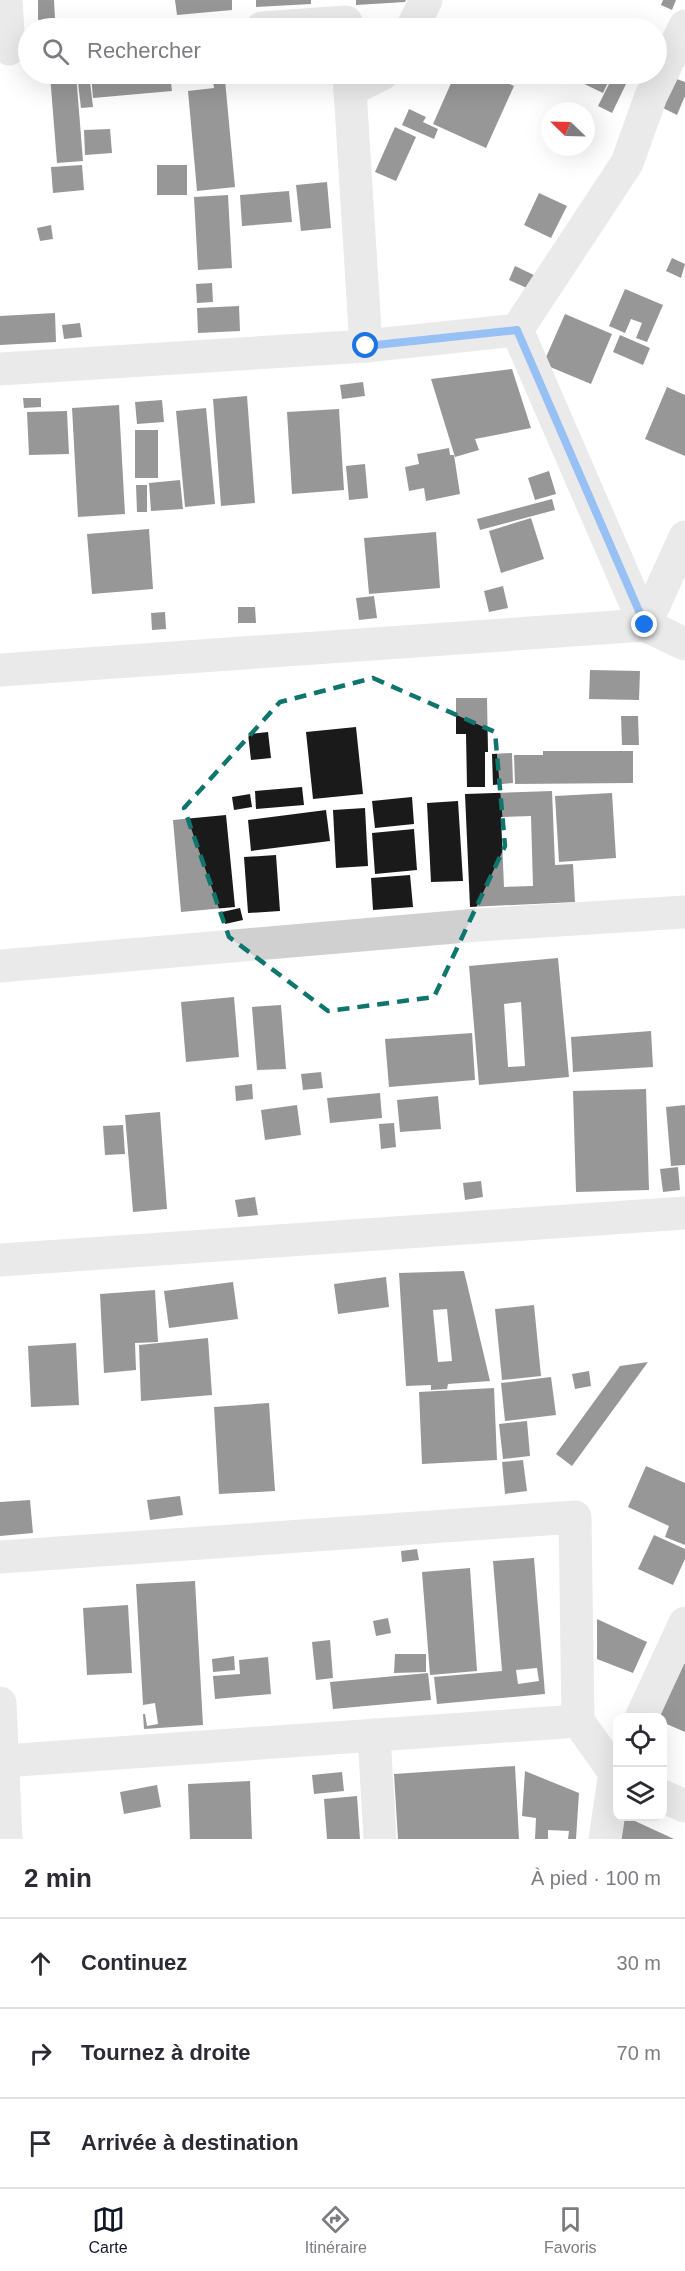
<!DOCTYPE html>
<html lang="fr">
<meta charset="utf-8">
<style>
:root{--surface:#fff;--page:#f7f7f7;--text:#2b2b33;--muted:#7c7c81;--line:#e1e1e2;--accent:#111827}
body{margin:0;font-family:Arial,sans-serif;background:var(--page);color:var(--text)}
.controls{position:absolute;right:18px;bottom:18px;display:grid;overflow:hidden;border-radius:12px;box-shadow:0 6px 24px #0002}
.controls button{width:54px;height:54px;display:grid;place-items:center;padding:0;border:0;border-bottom:2px solid var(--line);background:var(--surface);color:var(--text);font:30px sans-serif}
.compass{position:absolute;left:541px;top:102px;width:54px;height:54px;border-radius:50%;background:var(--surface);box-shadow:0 6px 24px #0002;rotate:293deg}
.stop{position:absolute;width:18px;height:18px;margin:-14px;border:4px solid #1a73e8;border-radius:50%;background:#fff}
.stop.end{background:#1a73e8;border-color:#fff;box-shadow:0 2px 6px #0008}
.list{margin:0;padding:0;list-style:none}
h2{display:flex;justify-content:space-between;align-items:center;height:78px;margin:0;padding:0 24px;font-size:26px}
h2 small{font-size:20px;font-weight:400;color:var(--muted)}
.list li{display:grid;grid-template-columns:39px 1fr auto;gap:18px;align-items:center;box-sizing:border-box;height:90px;padding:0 24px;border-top:2px solid var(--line)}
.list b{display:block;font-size:22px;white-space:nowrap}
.list em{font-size:20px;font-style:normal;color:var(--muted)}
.icon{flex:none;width:33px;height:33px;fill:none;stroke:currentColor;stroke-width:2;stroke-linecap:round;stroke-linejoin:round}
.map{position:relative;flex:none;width:685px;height:1839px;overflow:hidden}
.search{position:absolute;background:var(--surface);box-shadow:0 6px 24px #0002;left:18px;right:18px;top:18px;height:66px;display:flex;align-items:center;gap:15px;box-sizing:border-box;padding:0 21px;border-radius:33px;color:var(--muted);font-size:22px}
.sheet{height:348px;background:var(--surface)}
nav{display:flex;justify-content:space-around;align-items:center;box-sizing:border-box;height:84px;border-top:2px solid var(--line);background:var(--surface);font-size:16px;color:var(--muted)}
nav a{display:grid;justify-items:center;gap:3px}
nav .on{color:var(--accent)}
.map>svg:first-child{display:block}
.building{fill:#1a1a1a;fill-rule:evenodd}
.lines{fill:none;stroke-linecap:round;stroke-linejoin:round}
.street{stroke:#d0d0d0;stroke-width:33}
.route{stroke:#1a73e8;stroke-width:8}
.marked{fill:none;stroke:#0f766e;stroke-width:4.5;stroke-dasharray:12 8;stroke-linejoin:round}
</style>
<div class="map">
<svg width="685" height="1839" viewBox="0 0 685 1839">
<rect width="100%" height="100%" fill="#fff"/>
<g class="building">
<polygon points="38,0 54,0 55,19 38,20"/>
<polygon points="175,0 232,0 232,10 177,15"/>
<polygon points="256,0 311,0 311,4 256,7"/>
<polygon points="356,0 406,0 405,2 356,5"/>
<polygon points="663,0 676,0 672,10 661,5"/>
<polygon points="76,74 83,161 57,163 50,75"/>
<polygon points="77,74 89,74 93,107 81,108"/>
<polygon points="91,74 170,74 172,91 93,98"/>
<polygon points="180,74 202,74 202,80 180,81"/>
<polygon points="442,74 488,74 514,86 486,148 433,124 452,81 441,76"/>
<polygon points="582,74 606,74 611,76 603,93 578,81"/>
<polygon points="612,78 626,84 612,113 598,106"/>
<polygon points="674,78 685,82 685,96 677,115 661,107"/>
<polygon points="225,80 235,187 197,191 188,91 214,88 213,82"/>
<polygon points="409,109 426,117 423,122 438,129 434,139 402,125"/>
<polygon points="395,127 416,137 396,181 375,172"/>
<polygon points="110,129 112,153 85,155 84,130"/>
<polygon points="82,165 84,190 53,193 51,167"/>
<rect x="157" y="165" width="30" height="30"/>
<polygon points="327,182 331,228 301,231 296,185"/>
<polygon points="289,191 292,222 242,226 240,195"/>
<polygon points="539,193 567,206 551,238 524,225"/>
<polygon points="228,195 232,268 198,270 194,197"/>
<polygon points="51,225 53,239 40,241 37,228"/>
<polygon points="672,258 685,264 681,278 666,271"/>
<polygon points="515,266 536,276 529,289 509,280"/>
<polygon points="212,283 213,302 197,303 196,284"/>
<polygon points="625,289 663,305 647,342 636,338 642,323 631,319 625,333 609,326"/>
<polygon points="239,306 240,331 198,333 197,308"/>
<polygon points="55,313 56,342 0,345 0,316"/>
<polygon points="565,314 612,334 591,384 543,364"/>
<polygon points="80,323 82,337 64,339 62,325"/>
<polygon points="620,335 650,348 643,365 613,352"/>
<polygon points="512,369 531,428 475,439 479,450 455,457 431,379"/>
<polygon points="363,382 365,396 342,399 340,385"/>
<polygon points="667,387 685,395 685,456 645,439"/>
<polygon points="247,396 255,503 221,506 213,399"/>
<polygon points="23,398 41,398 41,407 24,408"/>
<polygon points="162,400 164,422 137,424 135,402"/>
<polygon points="119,405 125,514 78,517 72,408"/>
<polygon points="206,408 215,504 185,507 176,411"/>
<polygon points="339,409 344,490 292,494 287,412"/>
<polygon points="67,411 69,454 29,455 27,412"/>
<rect x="135" y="430" width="23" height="48"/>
<polygon points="449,448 450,455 454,455 460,494 426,501 424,488 409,491 405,467 419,464 417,454"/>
<polygon points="365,464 368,498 349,500 346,466"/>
<polygon points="549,471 556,494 535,500 528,478"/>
<polygon points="180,480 183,509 151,511 149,483"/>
<polygon points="136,485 147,485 147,512 137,512"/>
<polygon points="552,499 555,510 480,530 477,519"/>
<polygon points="531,518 544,559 501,573 489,531"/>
<polygon points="149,529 153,589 92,594 87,534"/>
<polygon points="436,532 440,588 369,594 364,538"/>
<polygon points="503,586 508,608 489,612 484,591"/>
<polygon points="374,596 377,618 359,620 356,598"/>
<polygon points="238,607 255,607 256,623 238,623"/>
<polygon points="165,612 166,629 152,630 151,613"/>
<polygon points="590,670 640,671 639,700 589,699"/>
<polygon points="456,698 487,698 488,752 485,752 485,787 467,787 466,734 456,734"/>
<polygon points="621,716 638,716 639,745 622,745"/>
<polygon points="356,727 363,794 313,799 306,732"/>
<polygon points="268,732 271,758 251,760 248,734"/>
<polygon points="543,751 633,751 633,783 515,784 514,755 543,755"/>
<polygon points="512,753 513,783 493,785 492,754"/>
<polygon points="302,787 304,805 256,809 255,791"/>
<path d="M552,791l3,74 18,-1 2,38 -105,5 -5,-113zM531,816l2,70 -29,1 -3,-70z"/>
<polygon points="612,793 616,858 559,862 555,796"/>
<polygon points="250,794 252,807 234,810 232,797"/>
<polygon points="412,797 414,824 375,828 372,801"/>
<polygon points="458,801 463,881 431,882 427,803"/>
<polygon points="365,808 368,866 336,868 333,810"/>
<polygon points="326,810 330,841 251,851 248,820"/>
<polygon points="226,815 235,907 181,912 173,820"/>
<polygon points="414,829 417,870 375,874 372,833"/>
<polygon points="276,855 280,911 248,913 244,857"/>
<polygon points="410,875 413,907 373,910 371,878"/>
<polygon points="240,908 243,920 225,924 222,912"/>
<path d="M558,958l11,119 -90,8 -10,-119zM521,1002l4,64 -17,1 -4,-63z"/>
<polygon points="234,997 239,1057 186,1062 181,1002"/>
<polygon points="281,1005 286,1069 257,1070 252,1007"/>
<polygon points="651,1031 653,1067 573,1072 571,1037"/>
<polygon points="472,1033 475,1080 389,1087 385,1039"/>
<polygon points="321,1072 323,1088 303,1090 301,1074"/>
<polygon points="252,1084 253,1099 236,1101 235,1086"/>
<polygon points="646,1089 649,1190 576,1192 573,1091"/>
<polygon points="380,1093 382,1118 330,1123 327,1098"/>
<polygon points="438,1096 441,1129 400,1132 397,1100"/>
<polygon points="297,1105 301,1135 265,1140 261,1110"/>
<polygon points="685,1105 685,1165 671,1166 666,1107"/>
<polygon points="160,1112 167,1209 133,1212 125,1115"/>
<polygon points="394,1123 396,1147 381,1149 379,1124"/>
<polygon points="123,1125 125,1154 105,1155 103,1126"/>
<polygon points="678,1167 680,1190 663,1192 660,1169"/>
<polygon points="481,1181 483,1197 465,1200 463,1183"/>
<polygon points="255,1197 258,1215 238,1217 235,1200"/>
<path d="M464,1271l26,110 -42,3 -1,5 -16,1v-5l-25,1 -7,-113zM447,1309l5,52 -14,1 -5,-52z"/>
<polygon points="386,1277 389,1307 338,1314 334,1284"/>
<polygon points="233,1282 238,1319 169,1328 164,1291"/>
<polygon points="155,1290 158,1342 135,1343 136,1370 104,1373 100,1294"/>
<polygon points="534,1305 541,1376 502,1380 495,1309"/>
<polygon points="208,1338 212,1395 141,1401 139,1345"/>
<polygon points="76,1343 79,1405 31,1407 28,1346"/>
<polygon points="648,1362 572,1466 556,1454 620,1366"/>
<polygon points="589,1371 591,1386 575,1389 572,1374"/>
<polygon points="551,1377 556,1415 505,1421 501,1383"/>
<polygon points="494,1388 497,1460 422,1464 419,1392"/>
<polygon points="269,1403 275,1491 219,1494 214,1407"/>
<polygon points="527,1421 530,1456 503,1459 499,1424"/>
<polygon points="523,1460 527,1491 505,1494 502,1462"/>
<polygon points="646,1466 685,1483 685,1545 665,1537 669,1526 628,1507"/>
<polygon points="180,1496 183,1515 150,1520 147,1500"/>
<polygon points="30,1500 33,1533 0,1536 0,1502"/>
<polygon points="654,1535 685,1549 685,1559 673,1585 638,1569"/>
<polygon points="417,1549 419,1560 402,1562 401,1551"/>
<path d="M534,1558l11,136 -108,10 -3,-27 68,-6 -9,-110zM537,1668l2,13 -21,3 -2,-14z"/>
<polygon points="470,1568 477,1671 430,1675 422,1572"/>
<polygon points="195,1581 203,1725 144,1729 143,1714 145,1714 147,1726 158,1724 155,1703 143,1705 136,1584"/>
<polygon points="128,1605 132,1673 87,1675 83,1608"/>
<polygon points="388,1618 391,1633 376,1636 373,1621"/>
<polygon points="597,1619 647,1642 633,1673 597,1659"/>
<polygon points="330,1640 333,1678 316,1680 312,1642"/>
<polygon points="395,1654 426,1654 426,1672 394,1673"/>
<polygon points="234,1656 235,1670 213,1672 212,1659"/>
<polygon points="268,1657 271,1694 215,1699 213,1676 240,1674 239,1660"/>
<polygon points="683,1663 685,1664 685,1732 662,1722 662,1718 659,1718"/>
<polygon points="428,1673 431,1700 333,1709 330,1682"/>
<polygon points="515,1766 519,1839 398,1839 394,1774"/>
<polygon points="525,1771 579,1793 576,1839 568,1839 569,1831 548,1830 548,1839 535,1839 536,1818 522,1816"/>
<polygon points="342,1772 344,1791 314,1794 312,1775"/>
<polygon points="250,1781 252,1839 190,1839 188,1784"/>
<polygon points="157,1785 161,1807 124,1814 120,1792"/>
<polygon points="357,1796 360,1839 327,1839 324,1799"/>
<polygon points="624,1816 674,1839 610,1839"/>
</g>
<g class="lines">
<g class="street">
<polyline points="6,0 9,49"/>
<polyline points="262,28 346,22"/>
<polyline points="412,28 426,0"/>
<polyline points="349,74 366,346"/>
<polyline points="350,90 382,74"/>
<polyline points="517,330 645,625"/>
<polyline points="0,369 366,346 517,330 627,163 651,96 685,26"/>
<polyline points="645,625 685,537"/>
<polyline points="0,670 645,625 685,644"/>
<polyline points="0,966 478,925 685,912"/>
<polyline points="0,1260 685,1213"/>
<polyline points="0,1557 575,1517 578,1721 615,1773 605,1839"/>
<polyline points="0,1703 6,1839"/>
<polyline points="641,1718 685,1623"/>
<polyline points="374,1735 380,1839"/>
<polyline points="3,1761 578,1721"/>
<polyline points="662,1796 685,1806"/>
</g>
</g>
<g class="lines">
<polyline class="route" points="366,346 517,330 645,625"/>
</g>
<path d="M0 0H685V1839H0ZM373,678l122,54 10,114 -71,151 -106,14 -99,-74 -45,-129 96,-106z" fill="#fff" fill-opacity=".55" fill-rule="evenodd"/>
<path class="marked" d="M373,678l122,54 10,114 -71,151 -106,14 -99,-74 -45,-129 96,-106z"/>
</svg>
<div class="controls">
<button><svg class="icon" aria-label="locate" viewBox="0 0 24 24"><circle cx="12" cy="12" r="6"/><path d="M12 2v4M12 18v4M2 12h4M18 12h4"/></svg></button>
<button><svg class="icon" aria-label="layers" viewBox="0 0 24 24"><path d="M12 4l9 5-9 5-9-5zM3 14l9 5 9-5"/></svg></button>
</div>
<svg class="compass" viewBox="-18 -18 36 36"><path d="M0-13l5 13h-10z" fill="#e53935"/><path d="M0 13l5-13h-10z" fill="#7c7c81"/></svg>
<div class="stop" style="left:366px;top:346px"></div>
<div class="stop end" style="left:645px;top:625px"></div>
<div class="search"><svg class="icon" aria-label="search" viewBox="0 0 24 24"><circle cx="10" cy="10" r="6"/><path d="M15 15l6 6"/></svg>Rechercher</div>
</div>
<section class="sheet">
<h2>2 min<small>À pied · 100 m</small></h2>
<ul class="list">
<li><svg class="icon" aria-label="ahead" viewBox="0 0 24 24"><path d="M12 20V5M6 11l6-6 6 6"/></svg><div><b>Continuez</b></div><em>30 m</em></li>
<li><svg class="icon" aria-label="right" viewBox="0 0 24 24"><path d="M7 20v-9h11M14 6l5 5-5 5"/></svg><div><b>Tournez à droite</b></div><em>70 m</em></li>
<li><svg class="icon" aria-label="arrive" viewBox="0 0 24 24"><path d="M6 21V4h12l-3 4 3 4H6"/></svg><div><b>Arrivée à destination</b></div></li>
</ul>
</section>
<nav>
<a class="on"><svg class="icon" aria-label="map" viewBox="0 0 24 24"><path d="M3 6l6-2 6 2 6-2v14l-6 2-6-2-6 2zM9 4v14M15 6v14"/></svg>Carte</a>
<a><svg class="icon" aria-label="directions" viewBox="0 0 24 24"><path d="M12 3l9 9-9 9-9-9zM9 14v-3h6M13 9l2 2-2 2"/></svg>Itinéraire</a>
<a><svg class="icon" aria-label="saved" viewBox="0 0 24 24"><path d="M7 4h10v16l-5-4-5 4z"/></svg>Favoris</a>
</nav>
